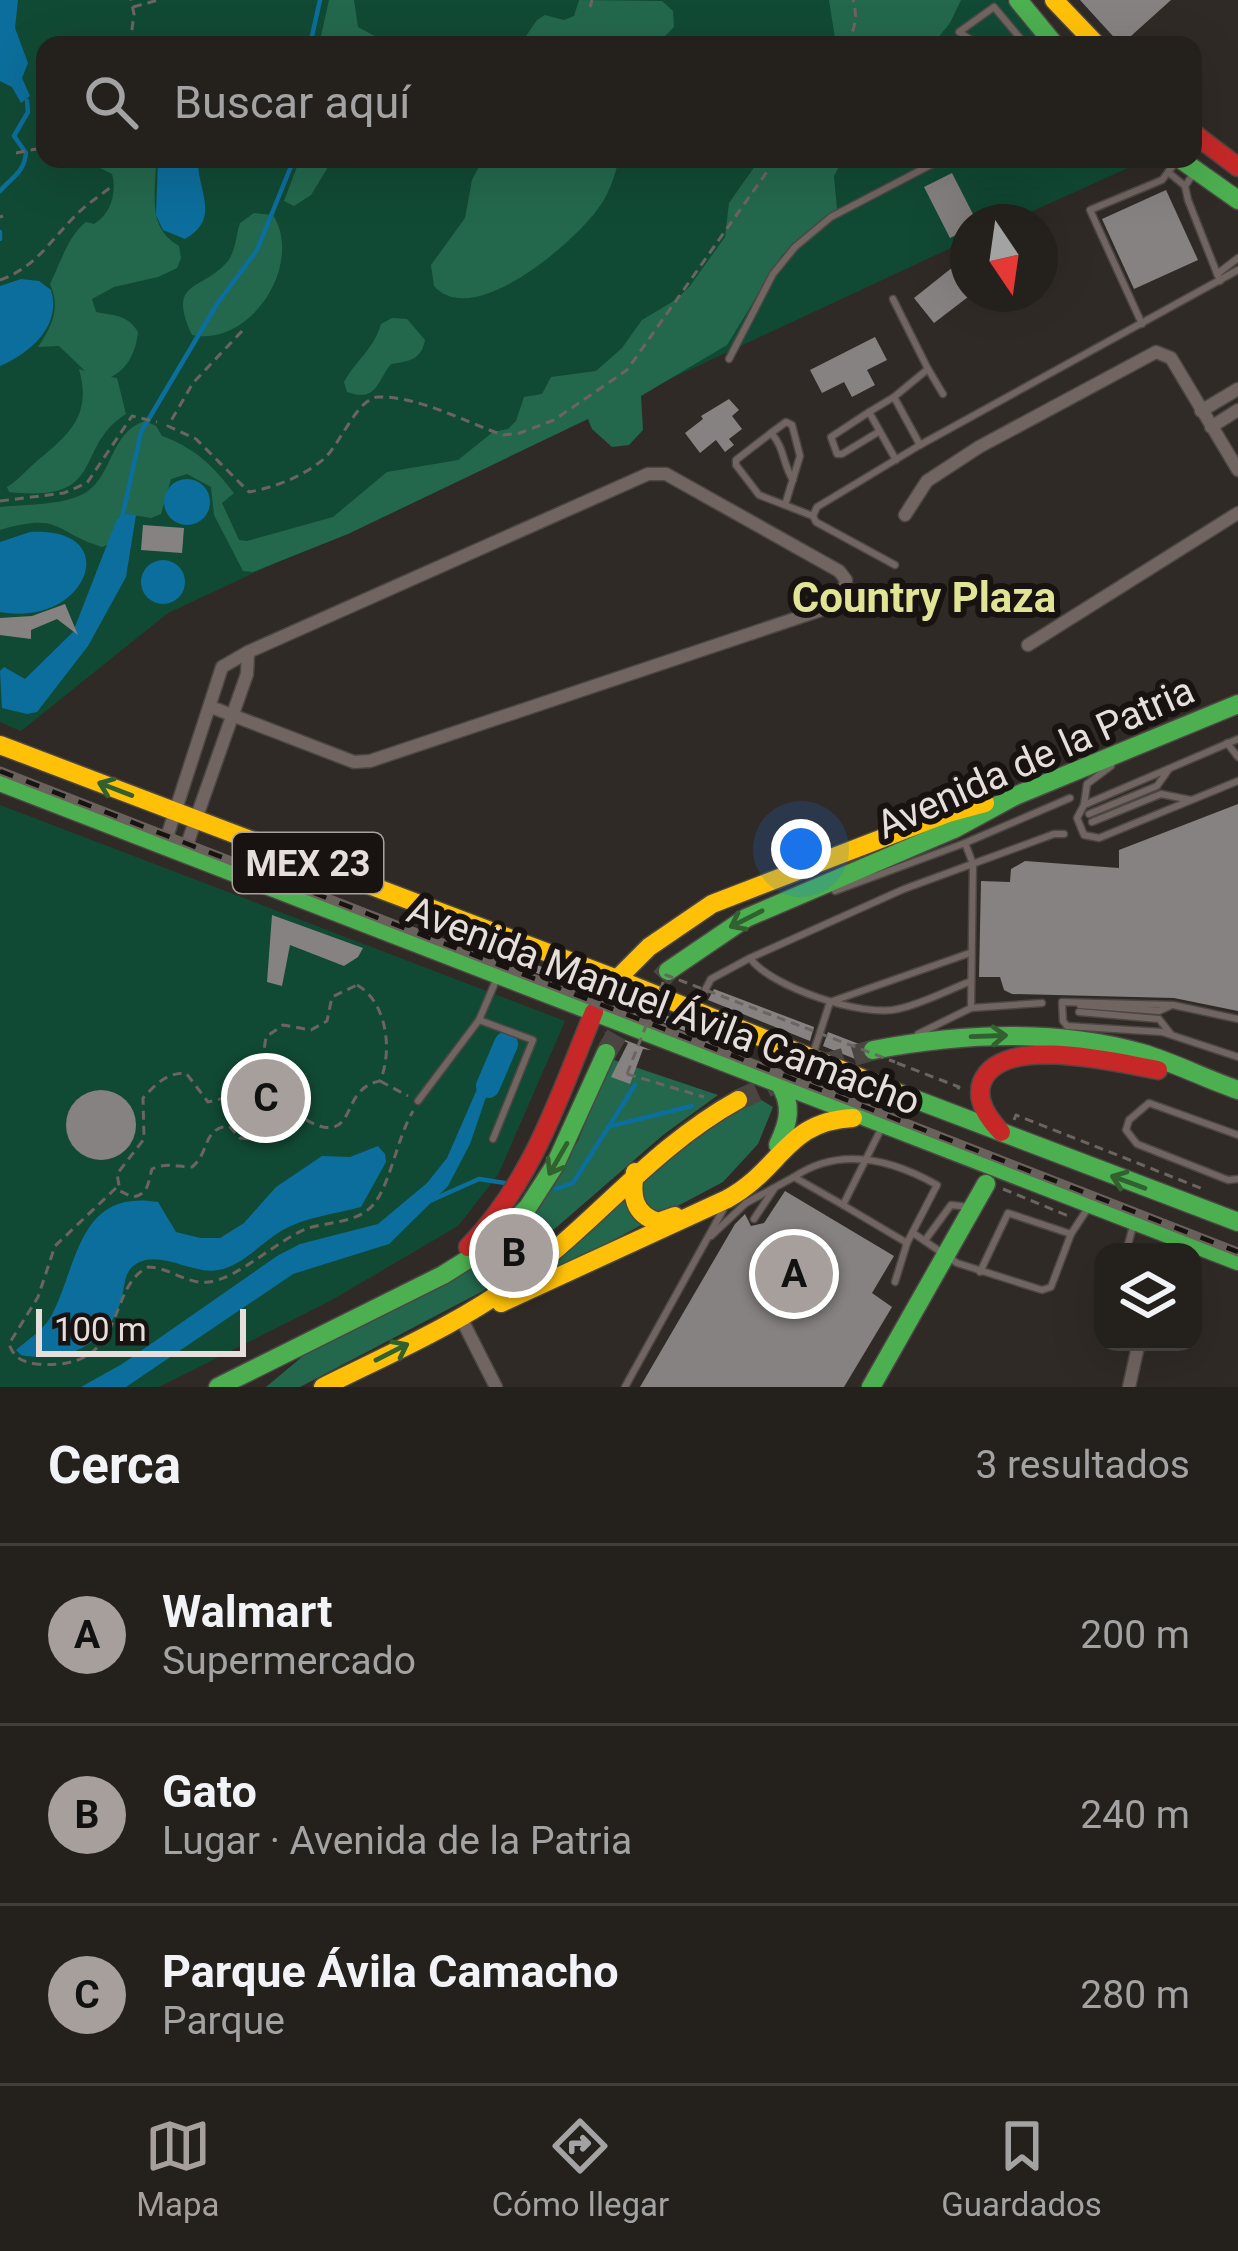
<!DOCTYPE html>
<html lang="es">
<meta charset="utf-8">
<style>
:root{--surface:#24201c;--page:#2c2825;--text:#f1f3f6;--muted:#a3a3a3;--line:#413e3b;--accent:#a69f9b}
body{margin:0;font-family:Roboto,sans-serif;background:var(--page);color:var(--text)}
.controls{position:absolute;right:36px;bottom:36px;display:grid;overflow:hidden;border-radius:24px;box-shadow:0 12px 48px #0002}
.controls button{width:108px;height:108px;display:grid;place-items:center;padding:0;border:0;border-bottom:3px solid var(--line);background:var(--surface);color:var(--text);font:60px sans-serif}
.compass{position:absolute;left:950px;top:204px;width:108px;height:108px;border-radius:50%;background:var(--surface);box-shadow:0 12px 48px #0002;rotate:167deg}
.scale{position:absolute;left:36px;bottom:30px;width:210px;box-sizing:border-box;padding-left:12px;border:6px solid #e6deda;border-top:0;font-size:33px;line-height:42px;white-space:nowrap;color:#e6deda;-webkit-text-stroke:9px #181310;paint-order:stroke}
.you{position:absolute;left:801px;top:849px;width:42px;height:42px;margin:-30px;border:9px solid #fff;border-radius:50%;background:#1a73e8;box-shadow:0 0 0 18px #1a73e833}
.badge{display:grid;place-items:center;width:78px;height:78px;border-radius:50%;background:var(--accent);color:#111;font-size:39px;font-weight:700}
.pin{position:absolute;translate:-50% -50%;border:6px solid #fff;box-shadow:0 3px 12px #0006}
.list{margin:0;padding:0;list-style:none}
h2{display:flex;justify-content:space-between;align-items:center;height:156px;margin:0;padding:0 48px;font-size:51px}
h2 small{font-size:39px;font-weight:400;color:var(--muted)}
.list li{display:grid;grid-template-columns:78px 1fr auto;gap:36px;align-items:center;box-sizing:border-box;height:180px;padding:0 48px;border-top:3px solid var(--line)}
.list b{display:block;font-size:45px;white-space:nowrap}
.list p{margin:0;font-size:39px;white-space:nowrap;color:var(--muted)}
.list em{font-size:39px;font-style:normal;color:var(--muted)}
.icon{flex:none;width:66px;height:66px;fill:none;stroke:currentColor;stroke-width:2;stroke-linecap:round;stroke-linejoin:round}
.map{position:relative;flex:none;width:1238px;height:1387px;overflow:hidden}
.search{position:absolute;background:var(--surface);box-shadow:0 12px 48px #0002;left:36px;right:36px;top:36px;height:132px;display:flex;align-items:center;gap:30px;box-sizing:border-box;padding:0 42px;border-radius:24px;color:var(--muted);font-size:45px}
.sheet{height:696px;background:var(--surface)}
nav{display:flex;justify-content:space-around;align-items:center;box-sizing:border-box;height:168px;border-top:3px solid var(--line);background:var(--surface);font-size:33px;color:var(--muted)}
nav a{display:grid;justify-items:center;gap:6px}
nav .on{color:var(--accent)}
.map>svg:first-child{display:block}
.green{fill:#114a34}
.forest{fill:#23684d}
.water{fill:#0c6e9c}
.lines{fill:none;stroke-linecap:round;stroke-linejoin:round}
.stream{stroke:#0c6e9c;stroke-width:4.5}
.river{stroke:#0c6e9c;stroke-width:24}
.building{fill:#878282}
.primary-tunnel{stroke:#4b4541;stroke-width:21;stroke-dasharray:21 10;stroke-linecap:butt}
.lane-casing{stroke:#4c4744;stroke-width:9}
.street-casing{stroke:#4c4744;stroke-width:15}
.fast-casing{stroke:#4c4744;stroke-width:21}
.slow-casing{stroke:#4c4744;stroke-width:21}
.jam-casing{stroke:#4c4744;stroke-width:21}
.path{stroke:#6c6461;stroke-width:3;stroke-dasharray:9 6;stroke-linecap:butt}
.lane{stroke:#716561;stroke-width:6}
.street{stroke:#716561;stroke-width:12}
.fast{stroke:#4caf50;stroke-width:18}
.slow{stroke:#ffc107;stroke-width:18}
.jam{stroke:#c62828;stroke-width:18}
.rail-casing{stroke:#6a615d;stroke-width:9}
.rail{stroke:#181310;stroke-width:4.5;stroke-dasharray:14;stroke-linecap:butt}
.path-bridge{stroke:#6c6461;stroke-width:3;stroke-dasharray:9 6;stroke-linecap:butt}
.oneway{stroke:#326130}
.labels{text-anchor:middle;stroke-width:12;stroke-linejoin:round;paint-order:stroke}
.shield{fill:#181310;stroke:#a8a19d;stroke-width:3}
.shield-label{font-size:36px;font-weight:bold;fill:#e6deda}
.street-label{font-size:39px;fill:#e6deda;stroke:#181310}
.neighbourhood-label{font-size:42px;font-weight:bold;fill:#e2e495;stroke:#181310}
</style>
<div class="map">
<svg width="1238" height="1387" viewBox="0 0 1238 1387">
<rect width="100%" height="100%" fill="#302a26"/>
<g class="green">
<polygon points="0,0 1006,0 1046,45 45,45 45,159 1148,159 1008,222 968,222 968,240 168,613 21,731 0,722"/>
<polygon points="0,805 565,1021 498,1175 458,1226 330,1301 159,1387 0,1387"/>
</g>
<g class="forest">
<polygon points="329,0 354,0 358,27 391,45 319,45"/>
<polygon points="579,0 662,1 673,11 674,27 656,45 520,45 537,20 545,15 564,20 574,16"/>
<polygon points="829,0 961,0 950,23 932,45 836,45"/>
<path d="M90,159h66c0,34 -10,68 23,87l2,12 -4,10 -19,9 -44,10 -22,12 4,13c18,4 31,2 42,20 -2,19 -10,37 -27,45l6,1 9,36c-54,34 -17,89 -117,78l-2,-5c12,-7 19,-17 30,-26 33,-27 55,-46 42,-92l6,2 -26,-25 -21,1c14,-21 23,-39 12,-63 10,-20 18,-48 36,-62l8,2c17,-10 23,-32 18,-50l-18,-9z"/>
<polygon points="300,159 333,159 311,195 294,206 284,201"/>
<path d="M483,159h136c-5,19 -10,36 -22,51 -25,34 -124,120 -163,76l-3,-21 34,-47 7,-38z"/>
<path d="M760,159h83l-9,17 3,33 -55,46 -55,90 -86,51 2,34 -14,15 -17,2 -20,-18 -4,-10 -240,115 -95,38 -10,-1 -29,-56 -3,-28 -24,-13 -16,5 -10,35 -10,4 -24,-4 -14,19 -3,11 -8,3c-49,-15 -40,-35 -102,-17v-23c26,-3 62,-1 85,-14 28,-17 25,-61 60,-72l11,5 6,10c33,12 50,29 72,57l-12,10 17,37 8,1 86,-24 54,-45 71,-12 35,-28 15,-3 8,-8 8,-24 18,-3 9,-17 45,-6 26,-23 20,-28 35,-21 13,-13 35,-49 4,-34z"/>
<path d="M254,213l19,2c31,49 -22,132 -81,120 -26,-56 10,-43 36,-74 8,-11 8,-26 12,-38z"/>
<path d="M392,318l15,1 18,21c-4,20 -15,21 -34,24 -14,17 -14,39 -44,28l-3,-10c12,-22 30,-33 37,-58z"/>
<polygon points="611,1059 718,1095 663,1135 483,1291 300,1387 266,1387 321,1341 535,1209 578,1141"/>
<path d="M758,1098l15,9 -15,37 -35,38 -212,112c77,-69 153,-152 247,-196z"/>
</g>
<g class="water">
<polygon points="0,0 18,0 15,28 28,63 22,78 30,96 21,103 12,87 0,81"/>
<path d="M158,159h40c-1,32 24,59 -13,80l-22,-9 -7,-15z"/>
<path d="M21,279l18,2 12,9c11,36 -21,63 -51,76v-80z"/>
<circle cx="187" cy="502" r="23"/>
<polygon points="127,514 136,515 126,577 88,646 37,712 27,714 2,708 0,671 4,667 25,679 73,632 117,519"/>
<path d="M30,532c96,-6 58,96 -30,80v-70z"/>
<circle cx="163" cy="582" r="22"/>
<polygon points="500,1056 470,1144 448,1186 389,1244 293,1274 126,1387 81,1387 122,1364 277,1256 300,1244 378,1224 427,1183 447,1158 491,1057"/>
<path d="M378,1146l7,8 1,8 -25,45c-26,7 -56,10 -80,24 -20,12 -39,35 -63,39 -26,5 -58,-21 -82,-6 -12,7 -11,21 -14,33 -12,47 -56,67 -101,58l-5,-5c10,-9 27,-20 34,-32 28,-49 26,-130 108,-116l18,30 24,6h20l24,-15 32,-36 46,-31 28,1z"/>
</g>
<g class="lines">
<g class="stream">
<polyline points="310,45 320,0"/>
<path d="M0,191c12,-14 24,-18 26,-38l-12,-17 14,-24 -1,-11"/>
<polyline points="0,232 0,239"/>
<polyline points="122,518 141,432 217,304 257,250 294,159"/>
<polyline points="611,1126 692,1106"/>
<polyline points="556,1189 573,1183 635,1085"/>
<polyline points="432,1200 479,1179 511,1184"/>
</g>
<polyline class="river" points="488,1086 506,1044"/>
</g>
<g class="building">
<polygon points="1080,0 1171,0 1121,45"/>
<polygon points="952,173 977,222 968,222 968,229 950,238 924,187"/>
<polygon points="1166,190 1198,260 1134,289 1102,219"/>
<polygon points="968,255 968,297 934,323 914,298"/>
<polygon points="875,337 887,360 867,370 875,385 852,397 844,382 822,393 810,370"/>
<polygon points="729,399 739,410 732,416 742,429 729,439 734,445 725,452 716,440 700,453 685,433 703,419 701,416"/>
<polygon points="143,525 184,528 182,553 141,550"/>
<polygon points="65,604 78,635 57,619 31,630 31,639 0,635 0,618 32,616"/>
<polygon points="1238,804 1238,1011 1174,998 1012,994 1004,990 1000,977 979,977 981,881 1010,882 1011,869 1025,861 1119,868 1119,850"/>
<polygon points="272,915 363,948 358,957 344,966 290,945 282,986 267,982"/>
<polygon points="537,965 724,1038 721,1045 534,972"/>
<polygon points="714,989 814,1027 810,1041 708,1000"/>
<polygon points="602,1031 651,1050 643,1049 630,1084 611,1077 628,1043"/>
<polygon points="828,1032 859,1044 859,1054 865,1063 823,1046"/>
<circle cx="101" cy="1125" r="35"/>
<polygon points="785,1191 894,1256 872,1293 892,1307 844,1387 640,1387 735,1224 745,1214 751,1226 764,1223"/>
</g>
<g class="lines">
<g class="primary-tunnel">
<polyline points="606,1053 625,1020 668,971"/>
<polyline points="738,1100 804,1070 873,1050"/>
</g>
<g class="lane-casing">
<g id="lane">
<polyline points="979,45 959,32 994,7 1026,45"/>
<polyline points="1168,172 1185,186"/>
<polyline points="1194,173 1185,186 1188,200 1220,281"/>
<polyline points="1217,274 1238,258"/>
<polyline points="893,299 928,369 894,397 920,445"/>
<polyline points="1142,324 1090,210 1162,180 1176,162"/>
<polyline points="729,359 773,274 795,247 831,217 942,159"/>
<polyline points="928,369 943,394"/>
<polyline points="869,412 894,397"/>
<polyline points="880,431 842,454 837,454 831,437 869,412 896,460"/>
<polyline points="771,433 786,422 792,425 800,456 785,505"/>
<path d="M793,480c-11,-17 -8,-32 -22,-47l-35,27v5l23,30 54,21"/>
<polyline points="895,565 816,522 813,516 817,507 920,445 1238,270"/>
<polyline points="1238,739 1084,805 1077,818 1084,835 1099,838 1238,781"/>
<polyline points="1227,743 1238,757"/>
<polyline points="1084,805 1087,784 1111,766"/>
<polyline points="1089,814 1157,786 1169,769"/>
<polyline points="1092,822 1161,794 1191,800"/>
<polyline points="965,843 973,864 971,1008"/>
<polyline points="835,891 965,843 1070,798"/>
<path d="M969,982c-23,9 -47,22 -71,27 -34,9 -128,-22 -148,-51l154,-69 150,-55h10"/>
<polyline points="697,1005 711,979 750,958"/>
<polyline points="1080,1005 1159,1011 1170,1006"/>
<polyline points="1079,1012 1159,1019 1170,1033"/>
<polyline points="1238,1019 1173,1005 1062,1002 1063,1021 1067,1026 1162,1032 1238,1057"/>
<polyline points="479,1020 497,978"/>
<polyline points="918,1034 971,1008 1042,1003"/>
<polyline points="814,1051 830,1002 970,953"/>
<polyline points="418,1101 479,1020 533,1040 493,1139"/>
<polyline points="1238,1135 1149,1103 1129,1120 1126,1130 1137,1144 1228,1180 1238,1179"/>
<path d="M794,1177c46,-31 97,-18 143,8l-30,58 -64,-38"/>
<polyline points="754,1219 774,1189"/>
<polyline points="913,1233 957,1263 1042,1290 1051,1287 1071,1234 1088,1208"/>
<polyline points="711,1236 746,1203 794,1177 843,1205 880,1131"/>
<polyline points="926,1239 951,1205 971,1207"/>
<polyline points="1126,1252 1133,1226"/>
<polyline points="980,1272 1008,1213 1071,1234"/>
<polyline points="895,1282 907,1243"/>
<polyline points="625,1387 723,1210"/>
</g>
</g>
<g class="street-casing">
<g id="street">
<polyline points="1201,411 1238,389"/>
<polyline points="1211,427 1238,410"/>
<polyline points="905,515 927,481 979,447 1156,352 1171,358 1238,470"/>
<polyline points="1028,645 1238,513"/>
<polyline points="164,846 222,667 248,652 648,474 666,474 839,571 846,580 842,599 833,606 370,761 354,762 211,707"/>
<polyline points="184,853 247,674 248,652"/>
<polyline points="460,1316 496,1387"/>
<polyline points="1129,1387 1139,1342"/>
</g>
</g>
<g class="fast-casing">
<g id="fast">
<polyline points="1018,0 1055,45"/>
<polyline points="1180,159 1238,200"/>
<polyline points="0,782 1238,1261"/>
<polyline points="668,971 746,918 954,829 1015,796 1238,704"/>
<path d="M873,1050c89,-17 181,-22 269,3 33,10 64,26 96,37"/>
<polyline points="896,1092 1238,1222"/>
<path d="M778,1145c11,-23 15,-40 1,-62"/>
<polyline points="218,1387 443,1275 491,1245 528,1207 555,1165 606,1053"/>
<polyline points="871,1387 986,1184"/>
</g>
</g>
<g class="slow-casing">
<g id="slow">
<polyline points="1054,0 1097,45"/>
<polyline points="0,745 617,979 896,1092"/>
<polyline points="617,979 649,947 712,904 948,813 985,803"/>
<path d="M635,1172c-4,23 -2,42 23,50l17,-6"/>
<path d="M501,1303l226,-104c55,-30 59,-78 126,-81"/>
<path d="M323,1387c68,-34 141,-65 202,-112 74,-57 130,-129 213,-175"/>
</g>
</g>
<g class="jam-casing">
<g id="jam">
<polyline points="1193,133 1238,167"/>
<path d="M1001,1132c-12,-13 -26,-31 -19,-50 20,-49 137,-19 176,-12"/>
<path d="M468,1247c65,-66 91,-151 126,-235"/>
</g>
</g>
<g class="path">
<polyline points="133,7 158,0"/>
<polyline points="590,7 592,0"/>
<polyline points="130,45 134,14 131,0"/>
<path d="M846,45c9,-15 12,-28 7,-45"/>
<polyline points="16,153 36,149"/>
<polyline points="0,217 3,216"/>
<path d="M0,280c34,-12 49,-37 73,-62 11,-12 25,-21 38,-31"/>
<path d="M242,331l-49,52 -25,43 28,13 53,53c27,-5 55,-16 76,-34 16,-16 33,-60 53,-61 41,-1 87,25 125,38l17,-2 34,-13 73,-50 149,-211"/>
<polyline points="0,501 64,493 87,483 132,416 157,422"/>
<path d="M357,985c30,17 36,66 23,96 -38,7 -24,52 -57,46 -9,-2 -18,-9 -28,-11l-35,24 -20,-2 -11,-12c-27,2 -19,27 -37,41 -16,0 -24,-5 -40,2 -4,13 -3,26 -20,28l-12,-6 -3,-17 27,-35 -1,-41c13,-14 23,-25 43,-25l22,29 17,-4 36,-29 5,-32 17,-12 28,5 16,-9 5,-24z"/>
<polyline points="897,1063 959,1087 956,1093"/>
<polyline points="627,1074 704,1097"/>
<polyline points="380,1081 408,1096"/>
<polyline points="1014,1120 1016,1115 1203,1189"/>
<path d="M116,1188l-61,58 -17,51 -29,47c5,14 13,18 28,20 93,8 67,-75 111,-97 21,0 39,18 61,15 30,-4 67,-41 97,-53 23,-8 51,-5 68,-25 17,-22 23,-66 39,-93"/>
<polyline points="1003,1189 1071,1217"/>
</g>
<use href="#lane" class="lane"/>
<use href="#street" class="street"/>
<use href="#fast" class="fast"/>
<use href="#slow" class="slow"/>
<use href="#jam" class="jam"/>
<g class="rail-casing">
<polyline id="rail" points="0,771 1238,1252"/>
</g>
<use href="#rail" class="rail"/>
<polyline class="path-bridge" points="627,1074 666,975 895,1062"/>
</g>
<defs><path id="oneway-shaft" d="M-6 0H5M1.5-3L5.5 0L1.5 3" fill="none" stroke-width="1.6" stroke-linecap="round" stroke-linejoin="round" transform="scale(3)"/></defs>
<g class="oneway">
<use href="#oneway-shaft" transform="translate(115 789) rotate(-159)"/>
<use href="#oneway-shaft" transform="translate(746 919) rotate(153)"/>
<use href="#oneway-shaft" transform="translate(989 1036) rotate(-2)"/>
<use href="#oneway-shaft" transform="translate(558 1159) rotate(120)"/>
<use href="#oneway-shaft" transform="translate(1128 1182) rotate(-160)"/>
<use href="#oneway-shaft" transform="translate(392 1352) rotate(-27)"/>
</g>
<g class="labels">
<rect class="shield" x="233" y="833" width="150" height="60" rx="9"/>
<g class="shield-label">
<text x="308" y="876">MEX 23</text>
</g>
<g class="street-label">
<text transform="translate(1035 757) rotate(-24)" y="14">Avenida de la Patria</text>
<text transform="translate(664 1005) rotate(21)" y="14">Avenida Manuel Ávila Camacho</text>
</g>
<g class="neighbourhood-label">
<text x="924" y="612">Country Plaza</text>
</g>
</g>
</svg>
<div class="controls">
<button><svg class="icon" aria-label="layers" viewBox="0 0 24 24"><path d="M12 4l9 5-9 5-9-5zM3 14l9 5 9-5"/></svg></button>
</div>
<svg class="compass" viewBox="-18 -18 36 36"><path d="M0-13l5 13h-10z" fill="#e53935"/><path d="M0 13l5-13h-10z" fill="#a3a3a3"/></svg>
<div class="scale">100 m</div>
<div class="you"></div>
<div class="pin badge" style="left:794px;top:1274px">A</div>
<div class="pin badge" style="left:514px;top:1253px">B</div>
<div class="pin badge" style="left:266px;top:1098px">C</div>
<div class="search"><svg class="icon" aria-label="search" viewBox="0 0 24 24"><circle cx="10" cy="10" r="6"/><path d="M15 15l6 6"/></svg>Buscar aquí</div>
</div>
<section class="sheet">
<h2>Cerca<small>3 resultados</small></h2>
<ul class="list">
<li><span class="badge">A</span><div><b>Walmart</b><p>Supermercado</p></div><em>200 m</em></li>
<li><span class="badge">B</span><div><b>Gato</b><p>Lugar · Avenida de la Patria</p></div><em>240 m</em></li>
<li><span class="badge">C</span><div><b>Parque Ávila Camacho</b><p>Parque</p></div><em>280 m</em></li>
</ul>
</section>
<nav>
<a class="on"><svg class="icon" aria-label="map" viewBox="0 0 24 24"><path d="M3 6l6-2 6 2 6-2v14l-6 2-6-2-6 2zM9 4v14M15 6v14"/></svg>Mapa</a>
<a><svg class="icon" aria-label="directions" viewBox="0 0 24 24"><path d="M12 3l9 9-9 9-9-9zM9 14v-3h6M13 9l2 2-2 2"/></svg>Cómo llegar</a>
<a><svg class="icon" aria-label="saved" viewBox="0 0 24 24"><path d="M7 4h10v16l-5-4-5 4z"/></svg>Guardados</a>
</nav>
